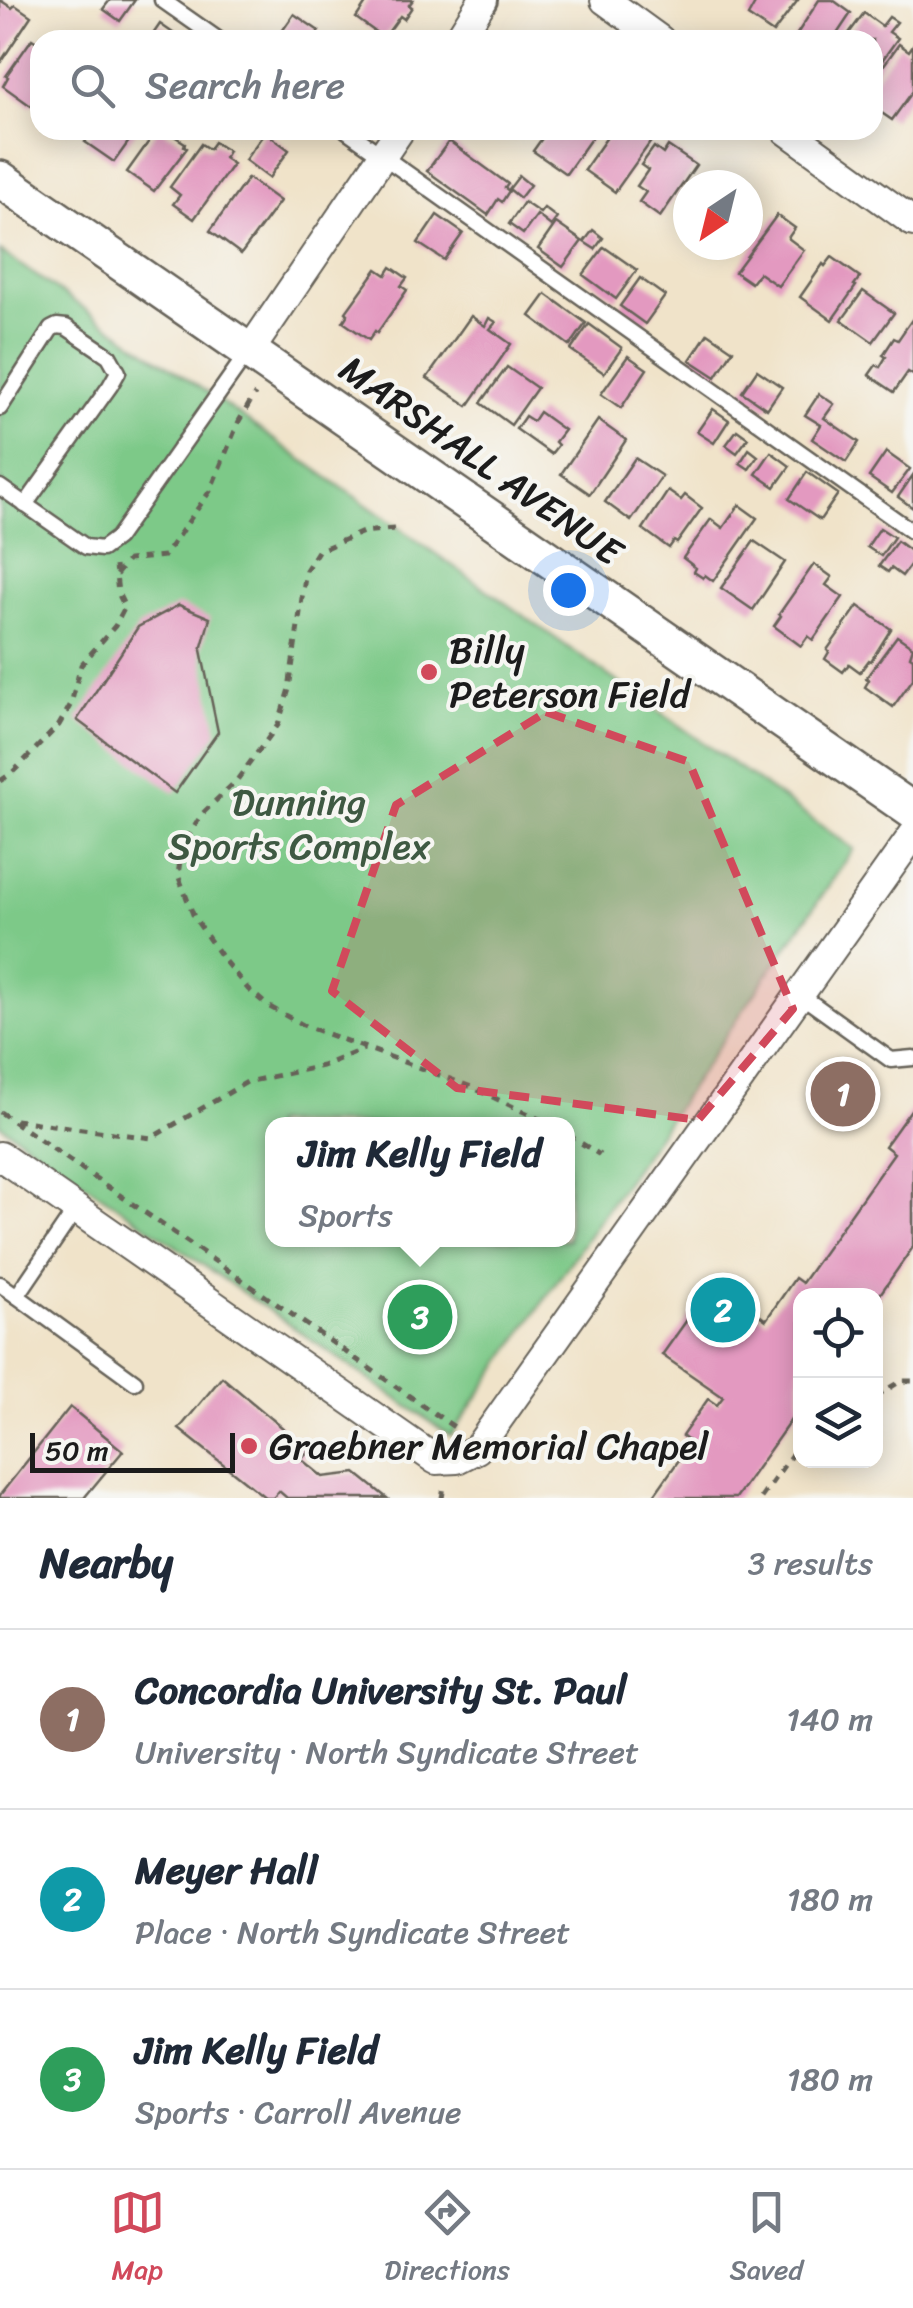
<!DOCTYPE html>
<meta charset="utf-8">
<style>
:root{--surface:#fff;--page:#f2f2f3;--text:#1f2937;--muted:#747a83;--line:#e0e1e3;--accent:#d1495b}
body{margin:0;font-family:Sriracha,sans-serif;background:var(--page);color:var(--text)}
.controls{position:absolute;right:30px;bottom:30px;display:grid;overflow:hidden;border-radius:20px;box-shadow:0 5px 25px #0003}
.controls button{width:90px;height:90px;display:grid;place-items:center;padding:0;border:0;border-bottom:2px solid var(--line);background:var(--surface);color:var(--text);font:50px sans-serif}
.compass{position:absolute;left:673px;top:170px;width:90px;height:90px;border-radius:50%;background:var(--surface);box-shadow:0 5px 25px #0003;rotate:215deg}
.scale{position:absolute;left:30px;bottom:25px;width:205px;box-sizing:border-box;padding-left:10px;border:5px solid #1c1c1c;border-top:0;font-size:28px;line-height:35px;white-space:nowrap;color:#1c1c1c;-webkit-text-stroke:8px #f6f6f2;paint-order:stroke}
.you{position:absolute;left:568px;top:590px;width:35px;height:35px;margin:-25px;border:8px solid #fff;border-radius:50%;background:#1a73e8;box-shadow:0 0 0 15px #1a73e833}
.badge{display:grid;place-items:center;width:65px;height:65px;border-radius:50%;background:var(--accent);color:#fff;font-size:32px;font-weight:700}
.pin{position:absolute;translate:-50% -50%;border:5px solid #fff;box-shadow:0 2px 10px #0006}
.popup{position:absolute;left:265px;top:1117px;width:310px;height:130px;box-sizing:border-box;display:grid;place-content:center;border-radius:20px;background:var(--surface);filter:drop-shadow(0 2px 8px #0005);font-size:32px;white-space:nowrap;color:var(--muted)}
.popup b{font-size:38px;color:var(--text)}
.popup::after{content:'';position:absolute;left:50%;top:100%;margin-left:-20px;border:20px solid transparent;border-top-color:var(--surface)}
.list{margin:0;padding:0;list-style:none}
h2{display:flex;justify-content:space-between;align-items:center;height:130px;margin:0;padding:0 40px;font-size:42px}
h2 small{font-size:32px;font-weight:400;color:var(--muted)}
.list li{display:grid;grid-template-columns:65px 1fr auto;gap:30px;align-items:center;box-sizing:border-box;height:180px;padding:0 40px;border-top:2px solid var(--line)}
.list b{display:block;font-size:38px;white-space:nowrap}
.list p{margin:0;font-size:32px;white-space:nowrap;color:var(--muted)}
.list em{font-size:32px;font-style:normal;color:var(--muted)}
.icon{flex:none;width:55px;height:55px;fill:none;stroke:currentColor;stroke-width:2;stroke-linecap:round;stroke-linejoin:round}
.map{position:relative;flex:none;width:913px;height:1498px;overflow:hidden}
.search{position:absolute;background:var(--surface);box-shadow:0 5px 25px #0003;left:30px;right:30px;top:30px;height:110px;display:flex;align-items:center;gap:25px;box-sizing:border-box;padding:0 35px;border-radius:30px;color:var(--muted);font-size:38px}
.sheet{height:670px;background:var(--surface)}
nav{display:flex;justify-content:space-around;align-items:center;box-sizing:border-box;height:140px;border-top:2px solid var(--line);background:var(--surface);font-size:28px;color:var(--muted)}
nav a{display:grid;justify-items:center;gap:5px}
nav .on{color:var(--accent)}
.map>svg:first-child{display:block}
.green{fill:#7dc988;stroke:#4c7252;stroke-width:2.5;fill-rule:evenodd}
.building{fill:#e399c0}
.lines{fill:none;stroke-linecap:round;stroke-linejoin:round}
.service-casing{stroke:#666259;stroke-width:19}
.minor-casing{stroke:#666259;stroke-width:32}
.tertiary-casing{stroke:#666259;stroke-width:40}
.path{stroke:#666259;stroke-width:5;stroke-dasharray:8 8;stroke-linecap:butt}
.service{stroke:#fff;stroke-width:14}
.minor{stroke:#fff;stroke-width:28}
.tertiary{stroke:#fff;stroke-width:35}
.marked{fill:#d1495b;fill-opacity:0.2;stroke:#d1495b;stroke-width:8;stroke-dasharray:20 12;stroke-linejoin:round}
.poi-dot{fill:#d1495b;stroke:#f6f6f2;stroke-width:4}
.labels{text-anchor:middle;stroke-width:8;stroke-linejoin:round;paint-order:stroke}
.street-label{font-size:38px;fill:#1c1c1c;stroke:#f6f6f2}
.poi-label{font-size:38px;fill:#1c1c1c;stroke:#f6f6f2;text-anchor:start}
.park-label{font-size:38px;fill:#3e5942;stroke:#f6f6f2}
</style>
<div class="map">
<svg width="913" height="1498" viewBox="0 0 913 1498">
<rect width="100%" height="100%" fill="#f6f6f2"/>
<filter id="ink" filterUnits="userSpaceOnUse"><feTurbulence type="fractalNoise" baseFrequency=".01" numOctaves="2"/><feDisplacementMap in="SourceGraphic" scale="20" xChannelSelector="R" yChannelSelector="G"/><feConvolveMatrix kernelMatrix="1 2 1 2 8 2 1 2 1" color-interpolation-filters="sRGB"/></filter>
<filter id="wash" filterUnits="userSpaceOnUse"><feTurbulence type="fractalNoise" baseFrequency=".0048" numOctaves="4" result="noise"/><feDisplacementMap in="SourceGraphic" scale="40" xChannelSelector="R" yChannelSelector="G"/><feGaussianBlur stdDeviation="2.25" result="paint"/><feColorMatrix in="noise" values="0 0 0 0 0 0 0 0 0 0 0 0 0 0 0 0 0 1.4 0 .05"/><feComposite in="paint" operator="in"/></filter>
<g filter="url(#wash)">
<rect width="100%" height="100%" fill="#f0e3c9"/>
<path class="green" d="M0,251l208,142 646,456 -403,587 -451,-311zM272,1124h296v116h-296z"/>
<g id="blocks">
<g class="building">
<polygon points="0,0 12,8 15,5 31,16 0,63"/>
<polygon points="110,0 135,0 120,21 103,9"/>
<polygon points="368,0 413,0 409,5 412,7 404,19 400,16 384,38 356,18"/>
<polygon points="757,0 798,0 773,33 748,16"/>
<polygon points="819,0 833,0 851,13 833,40 793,40"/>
<polygon points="864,13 882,26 889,17 897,22 889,32 898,38 873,73 873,40 844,40"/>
<polygon points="294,14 319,31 313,40 276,40"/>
<polygon points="160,24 183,40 149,40"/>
<polygon points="32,39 40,44 40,99 37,97 31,106 3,86 8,77 6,76"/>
<polygon points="899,44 909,51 913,45 913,91 892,120 873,107 873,80"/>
<polygon points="93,130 137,130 114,162 85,142"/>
<polygon points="157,130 162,130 170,135 171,134 185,143 184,146 187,148 154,191 127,172"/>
<polygon points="548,130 597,130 566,174 533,151"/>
<polygon points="612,130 652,130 657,133 615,192 584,170"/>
<polygon points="265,132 289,150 269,178 245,160"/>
<polygon points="449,141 508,184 505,188 509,191 502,202 498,199 488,215 427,171"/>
<polygon points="214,142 228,151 224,158 233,164 194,219 173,204 180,195 170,187 201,144 209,149"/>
<polygon points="668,146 696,165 660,217 639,202 646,192 637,186 648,170 641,165 654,147 663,154"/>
<polygon points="519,176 530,185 520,198 509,189"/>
<polygon points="248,178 280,201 241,254 210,231"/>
<polygon points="524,202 540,213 544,208 557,218 551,226 537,215 523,234 509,224"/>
<polygon points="437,215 463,233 444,260 418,243"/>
<polygon points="777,215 795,228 788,238 804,250 778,286 759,273 751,283 735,272"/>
<polygon points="556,223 582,241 563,267 538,249"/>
<polygon points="593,230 603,238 595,249 584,242"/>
<polygon points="604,247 637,270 616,299 583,275"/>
<polygon points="832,257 860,277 854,285 856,286 832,320 800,297 823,264 825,266"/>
<polygon points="391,267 407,278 401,286 407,290 377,333 375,331 369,340 343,322 348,314 346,312 377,269 386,275"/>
<polygon points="640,278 665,296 645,324 620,306"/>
<polygon points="863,291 894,313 873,342 842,320"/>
<polygon points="546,294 586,323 570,346 530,316"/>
<polygon points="471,316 485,326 489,318 496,322 490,329 511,344 468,406 427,378"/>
<polygon points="913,318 913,375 908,372 894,392 869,375 876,365 880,367 886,357 883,355 894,338 898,340"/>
<polygon points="589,324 622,348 604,373 571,350"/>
<polygon points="708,333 733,350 716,377 690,360"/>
<polygon points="628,356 647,369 621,408 601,394"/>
<polygon points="507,367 537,388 511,425 481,403"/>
<polygon points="757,370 782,387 767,409 742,392"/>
<polygon points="819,394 834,404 824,418 859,442 846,462 812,439 821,425 805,415"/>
<polygon points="713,409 729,420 714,443 697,432"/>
<polygon points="539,412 564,430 555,442 558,445 551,454 516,429 525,416 533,421"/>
<polygon points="598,420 626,440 590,494 561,474"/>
<polygon points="737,430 748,438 737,453 726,445"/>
<polygon points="749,449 758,456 749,469 740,463"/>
<polygon points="771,452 790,466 775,487 756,474"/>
<polygon points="886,452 910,469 892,493 869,477"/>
<polygon points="635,458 662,476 631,521 605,502"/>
<polygon points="807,472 838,494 820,520 789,499"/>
<polygon points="913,475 913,508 898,497"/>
<polygon points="668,491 681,500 685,495 702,508 677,543 674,541 669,548 643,529"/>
<polygon points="739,505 757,518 713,581 705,575 703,578 694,572 696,568 683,558 711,519 723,528"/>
<polygon points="880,528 894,537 881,556 867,547"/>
<polygon points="754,541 785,562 753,610 721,588"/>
<polygon points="897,541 913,553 913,561 902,576 891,568 888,572 879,566"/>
<polygon points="814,564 832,577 826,585 843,597 813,640 808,636 801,646 774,626 781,616 779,614"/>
<polygon points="179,605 210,618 201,650 218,732 175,793 77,720 138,627"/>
<polygon points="858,606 891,629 871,661 869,660 860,672 849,664 843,672 825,659 829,652 827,650"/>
<polygon points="897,636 913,647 910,656 913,658 913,679 893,707 865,687 869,680 866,678"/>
<polygon points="913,1107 913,1247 876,1300 876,1296 800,1296 800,1407 736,1498 652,1498 691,1443 682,1436 708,1399 717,1405 723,1397 662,1355 714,1282 766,1320 795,1278 802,1283 894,1153 885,1146"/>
<polygon points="222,1377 309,1450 301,1459 323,1477 356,1473 387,1498 287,1498 279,1491 273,1498 266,1498 179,1429"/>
<polygon points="70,1407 123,1451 84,1498 0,1498 0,1495"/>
</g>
</g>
</g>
<g filter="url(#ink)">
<use href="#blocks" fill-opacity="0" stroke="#666259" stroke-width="2.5"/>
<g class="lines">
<g class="service-casing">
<g id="service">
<polyline points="162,0 219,40"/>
<polyline points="346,130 913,532"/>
<polyline points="0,408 51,329 57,326 66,327 109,356 118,372 110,386 25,505"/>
<polyline points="0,487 86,547 102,549 117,538 248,352"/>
<polyline points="799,994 891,1060 913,1058"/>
<polyline points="0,1284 17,1296 76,1209"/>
<polyline points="17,1296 135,1382"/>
</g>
</g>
<g class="minor-casing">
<g id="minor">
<polyline points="605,0 660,40"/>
<polyline points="458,40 483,0"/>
<polyline points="786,130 913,222"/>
<polyline points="249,352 400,130"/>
<polyline points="0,1156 436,1460 457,1459 477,1449 913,835"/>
</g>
</g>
<g class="tertiary-casing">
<polyline id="tertiary" points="0,179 913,811"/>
</g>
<g class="path">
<polyline points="394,529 363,532 318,551 306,570 289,689 278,725 237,780 202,814 182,847 178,875 194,917 222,958 248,989 268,1006 303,1025 469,1086 550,1124"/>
<polyline points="116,575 128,560 164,556 210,491 239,421 255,394"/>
<polyline points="0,781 12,773 59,725 71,704 81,665 115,626 125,607 118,593 115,566"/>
<polyline points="0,1112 454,1427 454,1432"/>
<polyline points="15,1120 151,1138 247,1082 322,1066 364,1049"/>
<polyline points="568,1135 600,1155"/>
<polyline points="876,1396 901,1381 913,1381"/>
<polyline points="442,1498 444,1486"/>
<polyline points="761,1498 800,1443"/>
</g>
<use href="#service" class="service"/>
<use href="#minor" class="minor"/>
<use href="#tertiary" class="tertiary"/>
</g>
</g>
<path class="marked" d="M546,712l143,50 104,247 -95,111 -241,-32 -125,-97 64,-186z"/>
<g class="poi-dot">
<circle cx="429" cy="672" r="10"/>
<circle cx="249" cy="1446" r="10"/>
</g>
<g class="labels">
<g class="street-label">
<text transform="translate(481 460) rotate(35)" y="13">MARSHALL AVENUE</text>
</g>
<g class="poi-label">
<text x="449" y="663">Billy<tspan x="449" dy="44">Peterson Field</tspan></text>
<text x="269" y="1459">Graebner Memorial Chapel</text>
</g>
<g class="park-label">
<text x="299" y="815">Dunning<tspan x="299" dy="44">Sports Complex</tspan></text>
</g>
</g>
</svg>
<div class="controls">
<button><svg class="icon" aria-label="locate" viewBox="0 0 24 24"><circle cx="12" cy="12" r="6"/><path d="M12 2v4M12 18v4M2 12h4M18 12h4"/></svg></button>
<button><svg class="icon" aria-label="layers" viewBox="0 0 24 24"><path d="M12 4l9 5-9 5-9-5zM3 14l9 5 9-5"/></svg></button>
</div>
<svg class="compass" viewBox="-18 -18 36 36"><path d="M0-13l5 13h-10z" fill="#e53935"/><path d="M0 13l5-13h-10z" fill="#747a83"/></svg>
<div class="scale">50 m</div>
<div class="you"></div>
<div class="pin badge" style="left:843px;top:1094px;background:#8d6e63">1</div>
<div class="pin badge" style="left:723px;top:1310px;background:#0f9aa8">2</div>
<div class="pin badge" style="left:420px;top:1317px;background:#2e9e5b">3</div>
<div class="popup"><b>Jim Kelly Field</b>Sports</div>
<div class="search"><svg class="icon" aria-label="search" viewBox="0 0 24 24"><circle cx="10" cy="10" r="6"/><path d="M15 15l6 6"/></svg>Search here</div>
</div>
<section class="sheet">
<h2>Nearby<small>3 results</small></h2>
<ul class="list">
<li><span class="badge" style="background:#8d6e63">1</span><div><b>Concordia University St. Paul</b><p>University · North Syndicate Street</p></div><em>140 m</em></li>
<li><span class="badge" style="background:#0f9aa8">2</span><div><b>Meyer Hall</b><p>Place · North Syndicate Street</p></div><em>180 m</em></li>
<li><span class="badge" style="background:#2e9e5b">3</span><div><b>Jim Kelly Field</b><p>Sports · Carroll Avenue</p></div><em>180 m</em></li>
</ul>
</section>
<nav>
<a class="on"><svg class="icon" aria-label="map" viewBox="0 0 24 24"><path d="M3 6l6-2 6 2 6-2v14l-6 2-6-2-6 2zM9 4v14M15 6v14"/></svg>Map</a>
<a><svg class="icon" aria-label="directions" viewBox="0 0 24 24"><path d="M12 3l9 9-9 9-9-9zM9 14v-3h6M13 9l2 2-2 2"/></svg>Directions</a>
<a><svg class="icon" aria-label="saved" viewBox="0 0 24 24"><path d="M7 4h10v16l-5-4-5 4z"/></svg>Saved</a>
</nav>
